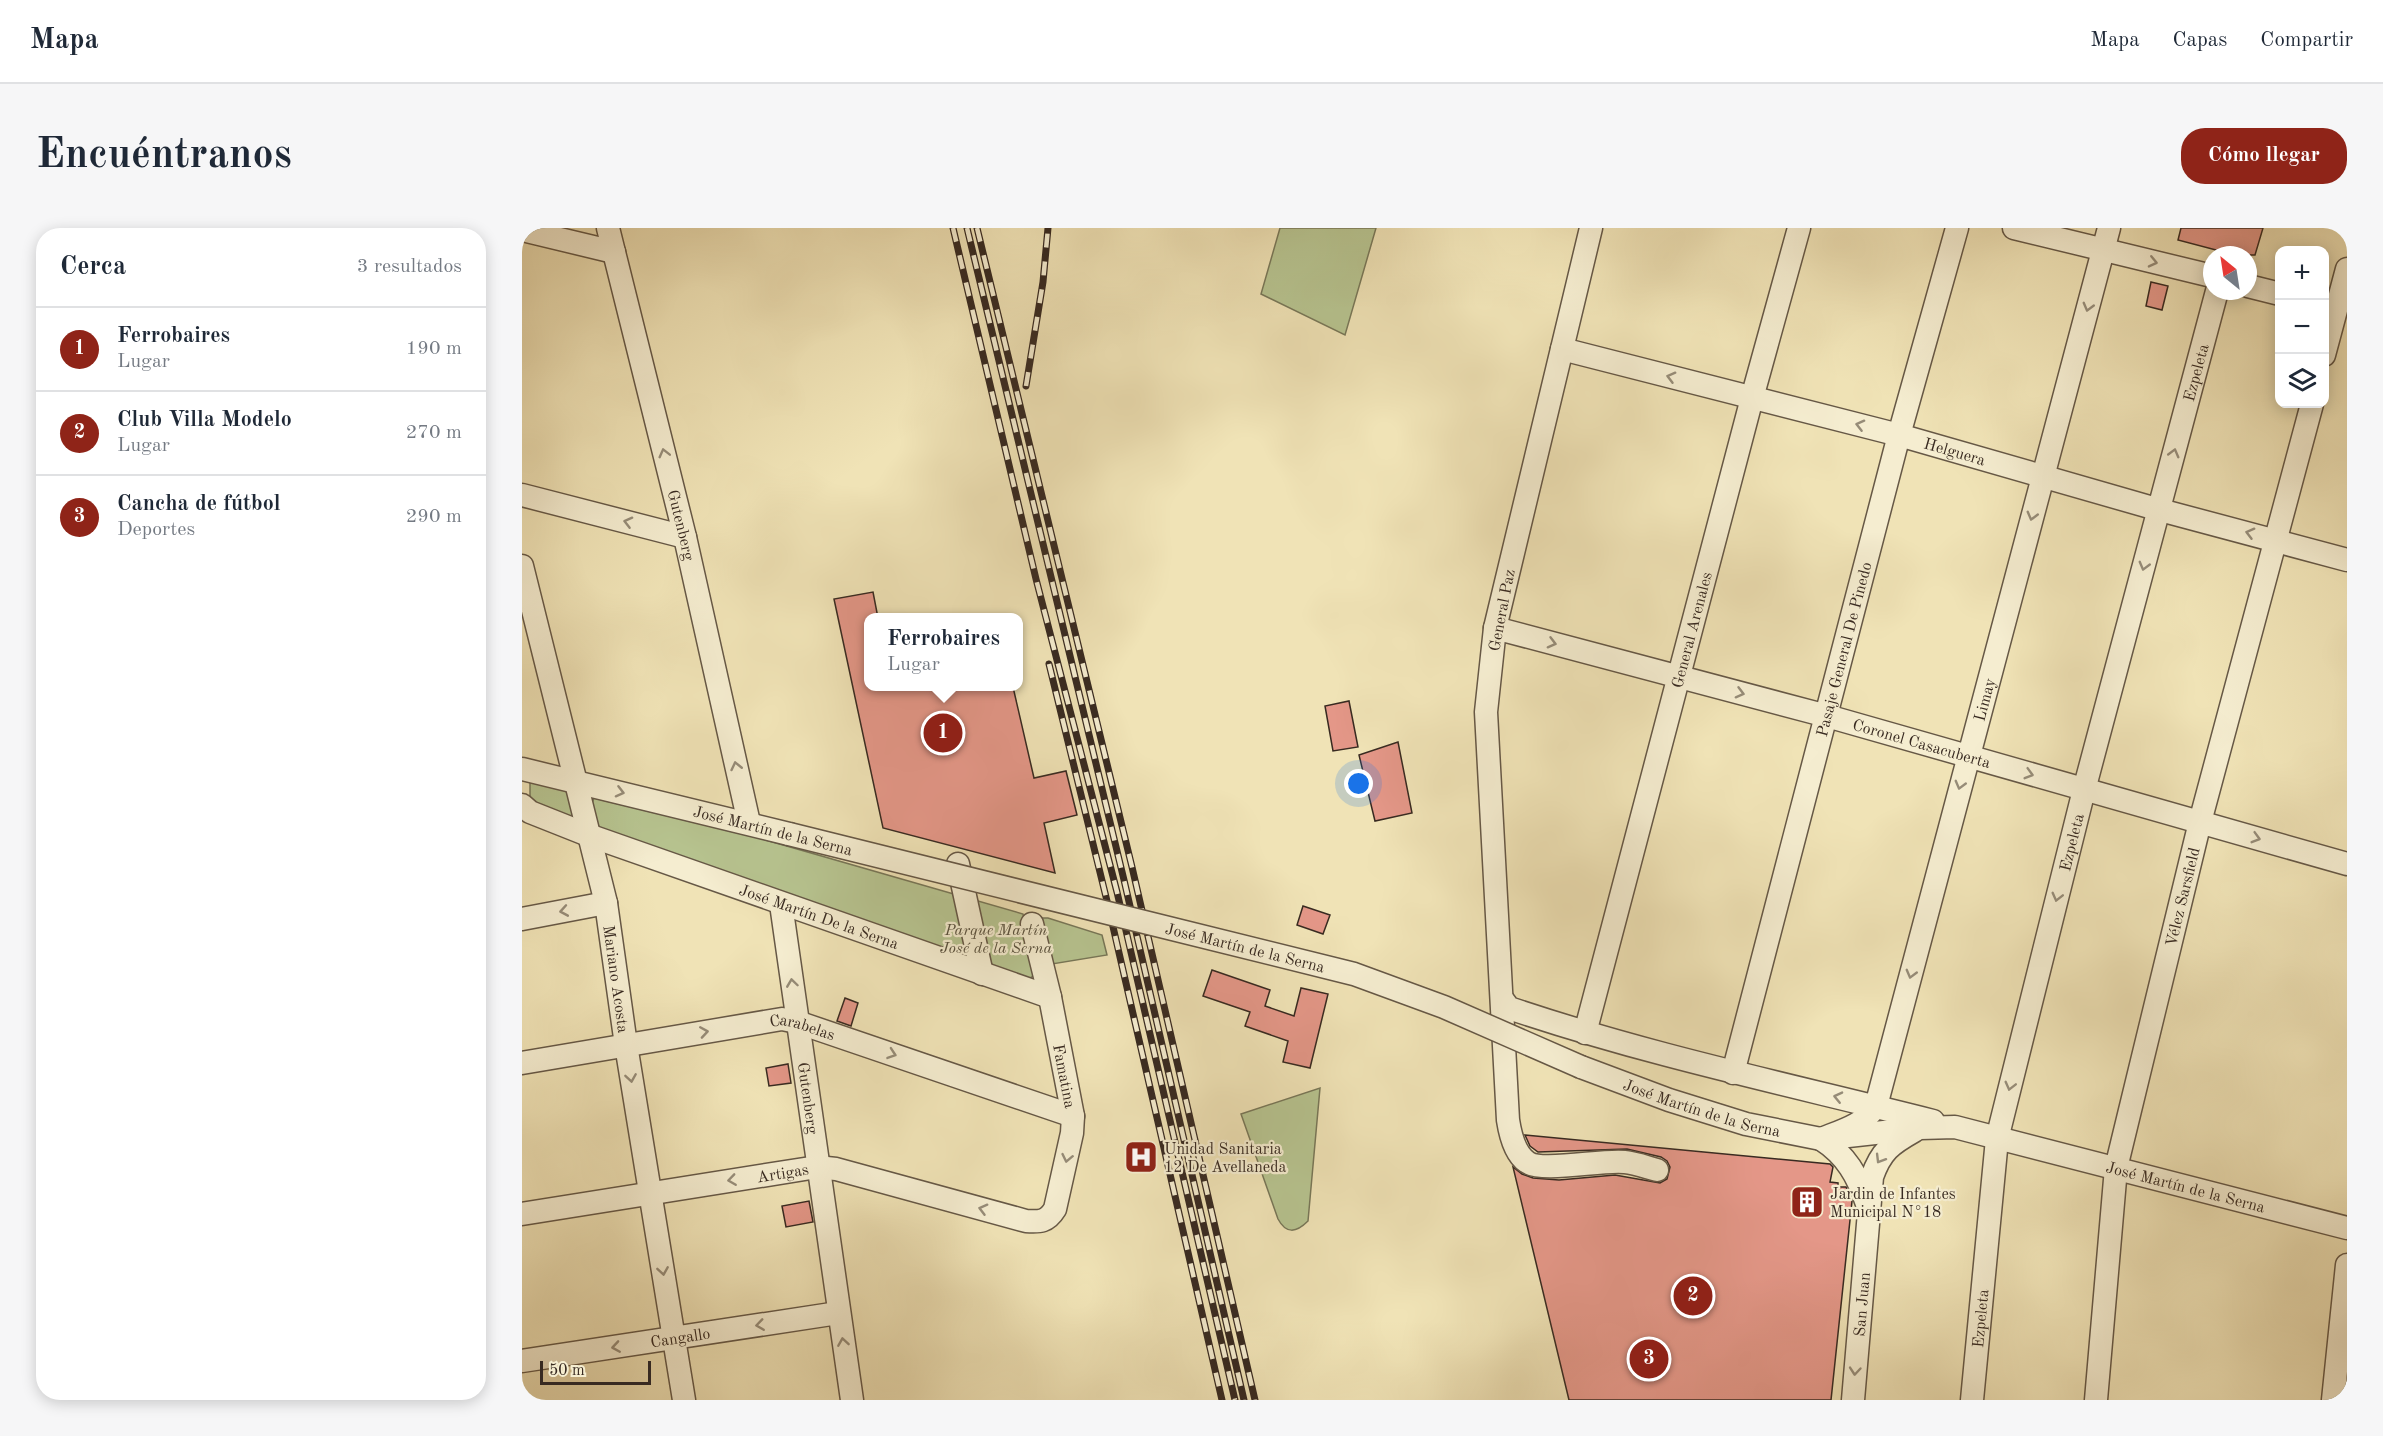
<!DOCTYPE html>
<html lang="es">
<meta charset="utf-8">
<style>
:root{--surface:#fff;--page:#f6f6f7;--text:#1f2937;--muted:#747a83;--line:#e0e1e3;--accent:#8f2418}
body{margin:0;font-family:"Old Standard TT",serif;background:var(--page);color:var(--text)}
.controls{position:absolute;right:18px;top:18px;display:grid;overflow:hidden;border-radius:12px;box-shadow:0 3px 15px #0003}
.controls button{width:54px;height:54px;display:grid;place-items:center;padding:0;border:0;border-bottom:2px solid var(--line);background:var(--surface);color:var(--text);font:30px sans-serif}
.compass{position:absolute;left:1681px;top:18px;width:54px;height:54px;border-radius:50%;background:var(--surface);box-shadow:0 3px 15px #0003;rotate:330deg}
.scale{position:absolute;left:18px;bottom:15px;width:111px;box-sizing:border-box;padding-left:6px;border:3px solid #382a21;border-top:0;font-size:16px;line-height:21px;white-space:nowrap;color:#382a21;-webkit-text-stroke:4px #f5edd0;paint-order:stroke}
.you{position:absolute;left:837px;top:556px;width:21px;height:21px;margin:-15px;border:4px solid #fff;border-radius:50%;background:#1a73e8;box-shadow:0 0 0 9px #1a73e833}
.badge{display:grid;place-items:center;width:39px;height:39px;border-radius:50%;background:var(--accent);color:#fff;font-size:20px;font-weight:700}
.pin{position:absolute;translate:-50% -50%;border:3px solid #fff;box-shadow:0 2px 6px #0006}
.popup{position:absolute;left:342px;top:385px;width:159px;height:78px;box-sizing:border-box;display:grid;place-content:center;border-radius:12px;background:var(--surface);filter:drop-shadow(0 2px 4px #0005);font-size:20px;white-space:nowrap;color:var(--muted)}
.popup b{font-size:22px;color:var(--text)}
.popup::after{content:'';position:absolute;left:50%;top:100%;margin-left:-12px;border:12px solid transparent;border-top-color:var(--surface)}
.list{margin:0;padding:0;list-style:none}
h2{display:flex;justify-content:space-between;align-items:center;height:78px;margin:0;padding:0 24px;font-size:26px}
h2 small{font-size:20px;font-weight:400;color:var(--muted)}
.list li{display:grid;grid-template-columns:39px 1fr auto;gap:18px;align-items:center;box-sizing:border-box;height:84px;padding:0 24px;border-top:2px solid var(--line)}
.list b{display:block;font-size:22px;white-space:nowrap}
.list p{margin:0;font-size:20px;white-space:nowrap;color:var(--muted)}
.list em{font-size:20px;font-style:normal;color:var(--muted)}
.icon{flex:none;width:33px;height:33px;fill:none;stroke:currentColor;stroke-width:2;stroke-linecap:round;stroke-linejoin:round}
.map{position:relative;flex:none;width:1825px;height:1172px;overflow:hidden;border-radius:24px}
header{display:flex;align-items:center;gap:36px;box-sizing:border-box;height:84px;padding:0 30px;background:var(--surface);border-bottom:2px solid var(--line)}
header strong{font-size:28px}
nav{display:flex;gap:33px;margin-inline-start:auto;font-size:21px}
.intro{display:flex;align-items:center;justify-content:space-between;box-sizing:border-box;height:144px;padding:0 36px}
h1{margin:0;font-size:42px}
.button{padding:15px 27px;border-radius:24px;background:var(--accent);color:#fff;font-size:21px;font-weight:700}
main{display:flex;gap:36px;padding:0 36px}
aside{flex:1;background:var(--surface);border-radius:24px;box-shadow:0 3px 15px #0003}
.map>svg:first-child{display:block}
.green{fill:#b7c490;stroke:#787758;stroke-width:1.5}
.building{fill:#e49788;stroke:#382a21;stroke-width:1.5}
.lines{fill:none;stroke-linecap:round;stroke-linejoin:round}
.minor-casing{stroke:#665846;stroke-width:25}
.minor{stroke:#f5edd0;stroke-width:22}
.rail-casing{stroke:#382a21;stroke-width:7}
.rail{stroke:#f5edd0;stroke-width:4.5;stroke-dasharray:14;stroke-linecap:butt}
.minor-bridge-casing{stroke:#665846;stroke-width:25;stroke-linecap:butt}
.minor-bridge{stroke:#f5edd0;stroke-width:22}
.oneway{stroke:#968c78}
.labels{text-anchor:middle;stroke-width:4.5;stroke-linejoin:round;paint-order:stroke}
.street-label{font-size:16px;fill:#382a21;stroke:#f5edd0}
.park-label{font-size:16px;font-style:italic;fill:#58503d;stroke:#f5edd0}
.poi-label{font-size:16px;fill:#382a21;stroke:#f5edd0;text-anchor:start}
</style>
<header>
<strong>Mapa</strong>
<nav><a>Mapa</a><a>Capas</a><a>Compartir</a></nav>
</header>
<div class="intro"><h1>Encuéntranos</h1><a class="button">Cómo llegar</a></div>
<main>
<aside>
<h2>Cerca<small>3 resultados</small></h2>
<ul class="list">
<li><span class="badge">1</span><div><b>Ferrobaires</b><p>Lugar</p></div><em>190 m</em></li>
<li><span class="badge">2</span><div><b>Club Villa Modelo</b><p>Lugar</p></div><em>270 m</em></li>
<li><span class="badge">3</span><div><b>Cancha de fútbol</b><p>Deportes</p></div><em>290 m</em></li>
</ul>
</aside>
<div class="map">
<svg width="1825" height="1172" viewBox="0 0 1825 1172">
<rect width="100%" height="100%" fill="#f0e3b6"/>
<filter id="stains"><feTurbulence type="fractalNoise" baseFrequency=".00333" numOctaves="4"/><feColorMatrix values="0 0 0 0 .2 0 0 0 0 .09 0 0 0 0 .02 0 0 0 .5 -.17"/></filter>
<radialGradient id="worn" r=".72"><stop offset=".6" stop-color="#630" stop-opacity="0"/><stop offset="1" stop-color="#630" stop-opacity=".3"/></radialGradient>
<g class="green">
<polygon points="758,0 854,0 823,107 739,66"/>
<polygon points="8,551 44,561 52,592 11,576 8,570"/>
<polygon points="72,570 237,610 501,686 513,744 510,749 506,751 76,604 70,575"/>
<polygon points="520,690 526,690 580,707 585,727 524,737 517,694"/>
<path d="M798,860l-12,133c-12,12 -22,13 -30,-2l-37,-105z"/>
</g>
<g class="building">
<polygon points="1659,0 1741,0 1733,27 1713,27 1656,12"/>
<polygon points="1629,54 1646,58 1640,82 1624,78"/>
<polygon points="351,364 356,390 346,390 346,459 491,459 512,550 544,543 555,587 522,595 533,645 361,600 312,371"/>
<polygon points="827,473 836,519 811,523 803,478"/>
<polygon points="876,514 890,585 853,593 837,527"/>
<polygon points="781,678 808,687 801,706 775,697"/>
<polygon points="690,742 748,762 743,778 772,788 779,760 806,766 788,840 761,834 766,813 723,798 728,784 681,768"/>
<polygon points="323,770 336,775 329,798 315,793"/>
<polygon points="266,836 269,855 247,858 244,840"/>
<polygon points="1003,907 1308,936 1311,939 1308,954 1316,955 1316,959 1324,959 1330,973 1309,1172 1047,1172 991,939 1000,946 1011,950 1037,952 1093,947 1138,955 1145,951 1148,939 1145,933 1139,929 1105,921 1016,924 1008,918"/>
<polygon points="287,973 291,994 264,999 260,978"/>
</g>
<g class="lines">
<g class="minor-casing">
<g id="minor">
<path id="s1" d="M86,0l77,309 64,286"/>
<path d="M1069,0l-96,400 -9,84 22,408c2,13 6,33 19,42 15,11 76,-3 98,0 10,1 21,5 32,8"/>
<polyline points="1492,0 1690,48"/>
<polyline points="0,2 92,24"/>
<polyline points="1726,58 1758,66"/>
<path id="s2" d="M1040,121l337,86 261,75 187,50"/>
<polyline points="1802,127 1825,41"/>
<polyline points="0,267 163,309"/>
<path id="s3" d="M0,338l84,337 20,142 58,355"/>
<path id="s4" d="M973,400l332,88 520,148"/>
<polyline points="0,541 267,606"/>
<path id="s5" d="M0,577l8,7 58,23 462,162"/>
<polyline points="436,636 460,746"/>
<path id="s6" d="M259,676l71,496"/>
<polyline points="0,691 84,675"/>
<path d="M981,772l6,8c139,47 282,77 424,113"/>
<path id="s7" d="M1063,805l167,-635 47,-170"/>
<path id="s8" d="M0,835l260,-44 15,3 276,94"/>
<path id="s9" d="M1059,839l88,33 77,24 75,15 99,-11 35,-1 392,101"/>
<path id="s10" d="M1211,845l166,-638 58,-207"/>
<path id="s11" d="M1299,911c20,-8 43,-14 55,-33l233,-878"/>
<path d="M1299,911c25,16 37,37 46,65"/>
<path id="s12" d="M0,986l295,-47 19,2 190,52c14,1 21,1 29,-12l17,-76 1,-17 -23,-119 -18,-73"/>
<path id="s13" d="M0,1133l316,-48"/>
<path id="s14" d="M1331,1172l19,-223c9,-26 19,-33 42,-46"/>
<path id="s15" d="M1450,1172l25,-261 87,-349 133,-499"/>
<path id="s16" d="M1574,1172l20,-232 84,-346 112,-418"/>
<polyline points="1811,1172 1825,1037"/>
</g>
</g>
<use href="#minor" class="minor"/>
<g class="rail-casing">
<g id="rail">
<polyline points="431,0 514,351 595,664 713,1172"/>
<polyline points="445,0 602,652 722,1172"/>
<polyline points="455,0 610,639 733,1172"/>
<polyline points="504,158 521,54 526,0"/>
<polyline points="527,436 586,677 700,1172"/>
</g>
</g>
<use href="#rail" class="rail"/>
<g class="minor-bridge-casing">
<g id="minor-bridge">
<path id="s17" d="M267,606l565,140 90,33 137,60"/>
</g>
</g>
<use href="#minor-bridge" class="minor-bridge"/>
</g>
<defs><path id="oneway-chevron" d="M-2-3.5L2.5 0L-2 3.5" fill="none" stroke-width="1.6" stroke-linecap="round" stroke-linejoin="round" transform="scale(1.5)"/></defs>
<g class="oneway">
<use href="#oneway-chevron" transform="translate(1631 34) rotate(13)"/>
<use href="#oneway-chevron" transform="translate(1566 79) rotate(105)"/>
<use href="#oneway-chevron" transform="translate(1149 149) rotate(-165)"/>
<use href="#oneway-chevron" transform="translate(1338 197) rotate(-166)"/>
<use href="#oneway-chevron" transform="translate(142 225) rotate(-104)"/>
<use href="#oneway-chevron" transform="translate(1652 225) rotate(-75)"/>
<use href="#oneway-chevron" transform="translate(1510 288) rotate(105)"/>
<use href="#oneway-chevron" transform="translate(106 294) rotate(-166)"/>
<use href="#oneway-chevron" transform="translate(1728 305) rotate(-165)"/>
<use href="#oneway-chevron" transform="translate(1622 338) rotate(105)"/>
<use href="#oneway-chevron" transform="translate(1030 415) rotate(15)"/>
<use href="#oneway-chevron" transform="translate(1218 465) rotate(15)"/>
<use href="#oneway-chevron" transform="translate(214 538) rotate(-103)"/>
<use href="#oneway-chevron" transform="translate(1507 546) rotate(16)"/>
<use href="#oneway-chevron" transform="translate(1438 557) rotate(105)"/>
<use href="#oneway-chevron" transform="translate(98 564) rotate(14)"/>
<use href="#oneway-chevron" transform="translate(1734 610) rotate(16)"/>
<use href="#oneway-chevron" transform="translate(1535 669) rotate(104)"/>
<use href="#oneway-chevron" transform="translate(42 683) rotate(170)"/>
<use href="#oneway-chevron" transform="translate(1389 746) rotate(105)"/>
<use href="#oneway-chevron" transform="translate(270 755) rotate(-98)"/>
<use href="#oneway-chevron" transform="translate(182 804) rotate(-9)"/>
<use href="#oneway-chevron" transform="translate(370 826) rotate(19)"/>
<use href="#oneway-chevron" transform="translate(109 850) rotate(81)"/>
<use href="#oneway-chevron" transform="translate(1488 858) rotate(104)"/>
<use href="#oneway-chevron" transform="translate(1316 869) rotate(-167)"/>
<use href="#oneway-chevron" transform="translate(545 930) rotate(102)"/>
<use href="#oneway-chevron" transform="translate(1358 931) rotate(121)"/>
<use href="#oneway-chevron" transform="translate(210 952) rotate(172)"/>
<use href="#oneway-chevron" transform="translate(461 981) rotate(-165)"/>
<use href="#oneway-chevron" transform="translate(141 1043) rotate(81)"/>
<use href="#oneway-chevron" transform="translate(238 1097) rotate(172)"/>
<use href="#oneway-chevron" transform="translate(321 1114) rotate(-99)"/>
<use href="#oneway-chevron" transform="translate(94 1119) rotate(171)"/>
<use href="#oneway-chevron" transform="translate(1333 1143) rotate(95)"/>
</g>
<defs>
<g id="hospital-square" transform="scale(1.725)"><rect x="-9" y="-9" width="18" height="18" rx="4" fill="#8f2418" stroke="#f5edd0"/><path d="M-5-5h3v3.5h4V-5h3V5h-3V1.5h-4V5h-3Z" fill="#fff"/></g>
<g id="building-square" transform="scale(1.725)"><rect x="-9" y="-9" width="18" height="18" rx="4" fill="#8f2418" stroke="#f5edd0"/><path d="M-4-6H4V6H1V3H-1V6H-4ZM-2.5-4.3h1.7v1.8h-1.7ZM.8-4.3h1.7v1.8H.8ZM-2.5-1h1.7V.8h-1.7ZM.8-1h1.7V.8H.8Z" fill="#fff"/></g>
</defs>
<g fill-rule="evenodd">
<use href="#hospital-square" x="619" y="929"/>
<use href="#building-square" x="1285" y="974"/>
</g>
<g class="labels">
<g class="street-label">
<text dy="6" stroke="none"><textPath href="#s15" startOffset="1054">Ezpeleta</textPath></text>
<text dy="6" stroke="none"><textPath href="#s2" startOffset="406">Helguera</textPath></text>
<text dy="6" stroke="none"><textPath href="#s1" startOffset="306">Gutenberg</textPath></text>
<text transform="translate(979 382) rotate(-79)" y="6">General Paz</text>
<text dy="6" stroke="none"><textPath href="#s7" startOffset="417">General Arenales</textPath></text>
<text dy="6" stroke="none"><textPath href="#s10" startOffset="438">Pasaje General De Pinedo</textPath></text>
<text dy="6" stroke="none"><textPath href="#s11" startOffset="486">Limay</textPath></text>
<text dy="6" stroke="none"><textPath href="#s4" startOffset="442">Coronel Casacuberta</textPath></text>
<text transform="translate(251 602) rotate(14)" y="6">José Martín de la Serna</text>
<text dy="6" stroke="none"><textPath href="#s15" startOffset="568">Ezpeleta</textPath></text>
<text dy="6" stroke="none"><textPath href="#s16" startOffset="512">Vélez Sarsfield</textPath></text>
<text dy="6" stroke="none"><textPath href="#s5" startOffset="318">José Martín De la Serna</textPath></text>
<text dy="6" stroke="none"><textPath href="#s17" startOffset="470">José Martín de la Serna</textPath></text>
<text dy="6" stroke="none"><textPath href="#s3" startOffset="424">Mariano Acosta</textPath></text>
<text dy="6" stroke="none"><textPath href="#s8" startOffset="285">Carabelas</textPath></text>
<text transform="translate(543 848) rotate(79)" y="6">Famatina</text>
<text dy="6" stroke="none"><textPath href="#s6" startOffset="196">Gutenberg</textPath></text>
<text dy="6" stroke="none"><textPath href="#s9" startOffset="128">José Martín de la Serna</textPath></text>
<text dy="6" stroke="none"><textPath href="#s12" startOffset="264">Artigas</textPath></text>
<text dy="6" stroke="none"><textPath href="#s9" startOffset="624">José Martín de la Serna</textPath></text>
<text dy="6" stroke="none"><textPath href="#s14" startOffset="96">San Juan</textPath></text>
<text dy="6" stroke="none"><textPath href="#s15" startOffset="82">Ezpeleta</textPath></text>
<text dy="6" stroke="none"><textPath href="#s13" startOffset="160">Cangallo</textPath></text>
</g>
<g class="park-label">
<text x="474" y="707">Parque Martín<tspan x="474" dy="18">José de la Serna</tspan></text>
</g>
<g class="poi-label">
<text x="642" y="926">Unidad Sanitaria<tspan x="642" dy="18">12 De Avellaneda</tspan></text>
<text x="1308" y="971">Jardin de Infantes<tspan x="1308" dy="18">Municipal N°18</tspan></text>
</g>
</g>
<rect width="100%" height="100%" filter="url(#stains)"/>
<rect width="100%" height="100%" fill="url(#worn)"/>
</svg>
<div class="controls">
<button>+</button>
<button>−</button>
<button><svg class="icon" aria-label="layers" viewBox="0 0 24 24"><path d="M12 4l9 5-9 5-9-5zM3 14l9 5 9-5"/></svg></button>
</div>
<svg class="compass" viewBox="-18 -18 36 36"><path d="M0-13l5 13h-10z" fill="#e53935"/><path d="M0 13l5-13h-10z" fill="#747a83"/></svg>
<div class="scale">50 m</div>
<div class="you"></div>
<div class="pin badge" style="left:421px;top:505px">1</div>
<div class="popup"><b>Ferrobaires</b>Lugar</div>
<div class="pin badge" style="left:1171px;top:1068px">2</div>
<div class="pin badge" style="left:1127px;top:1131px">3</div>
</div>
</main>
